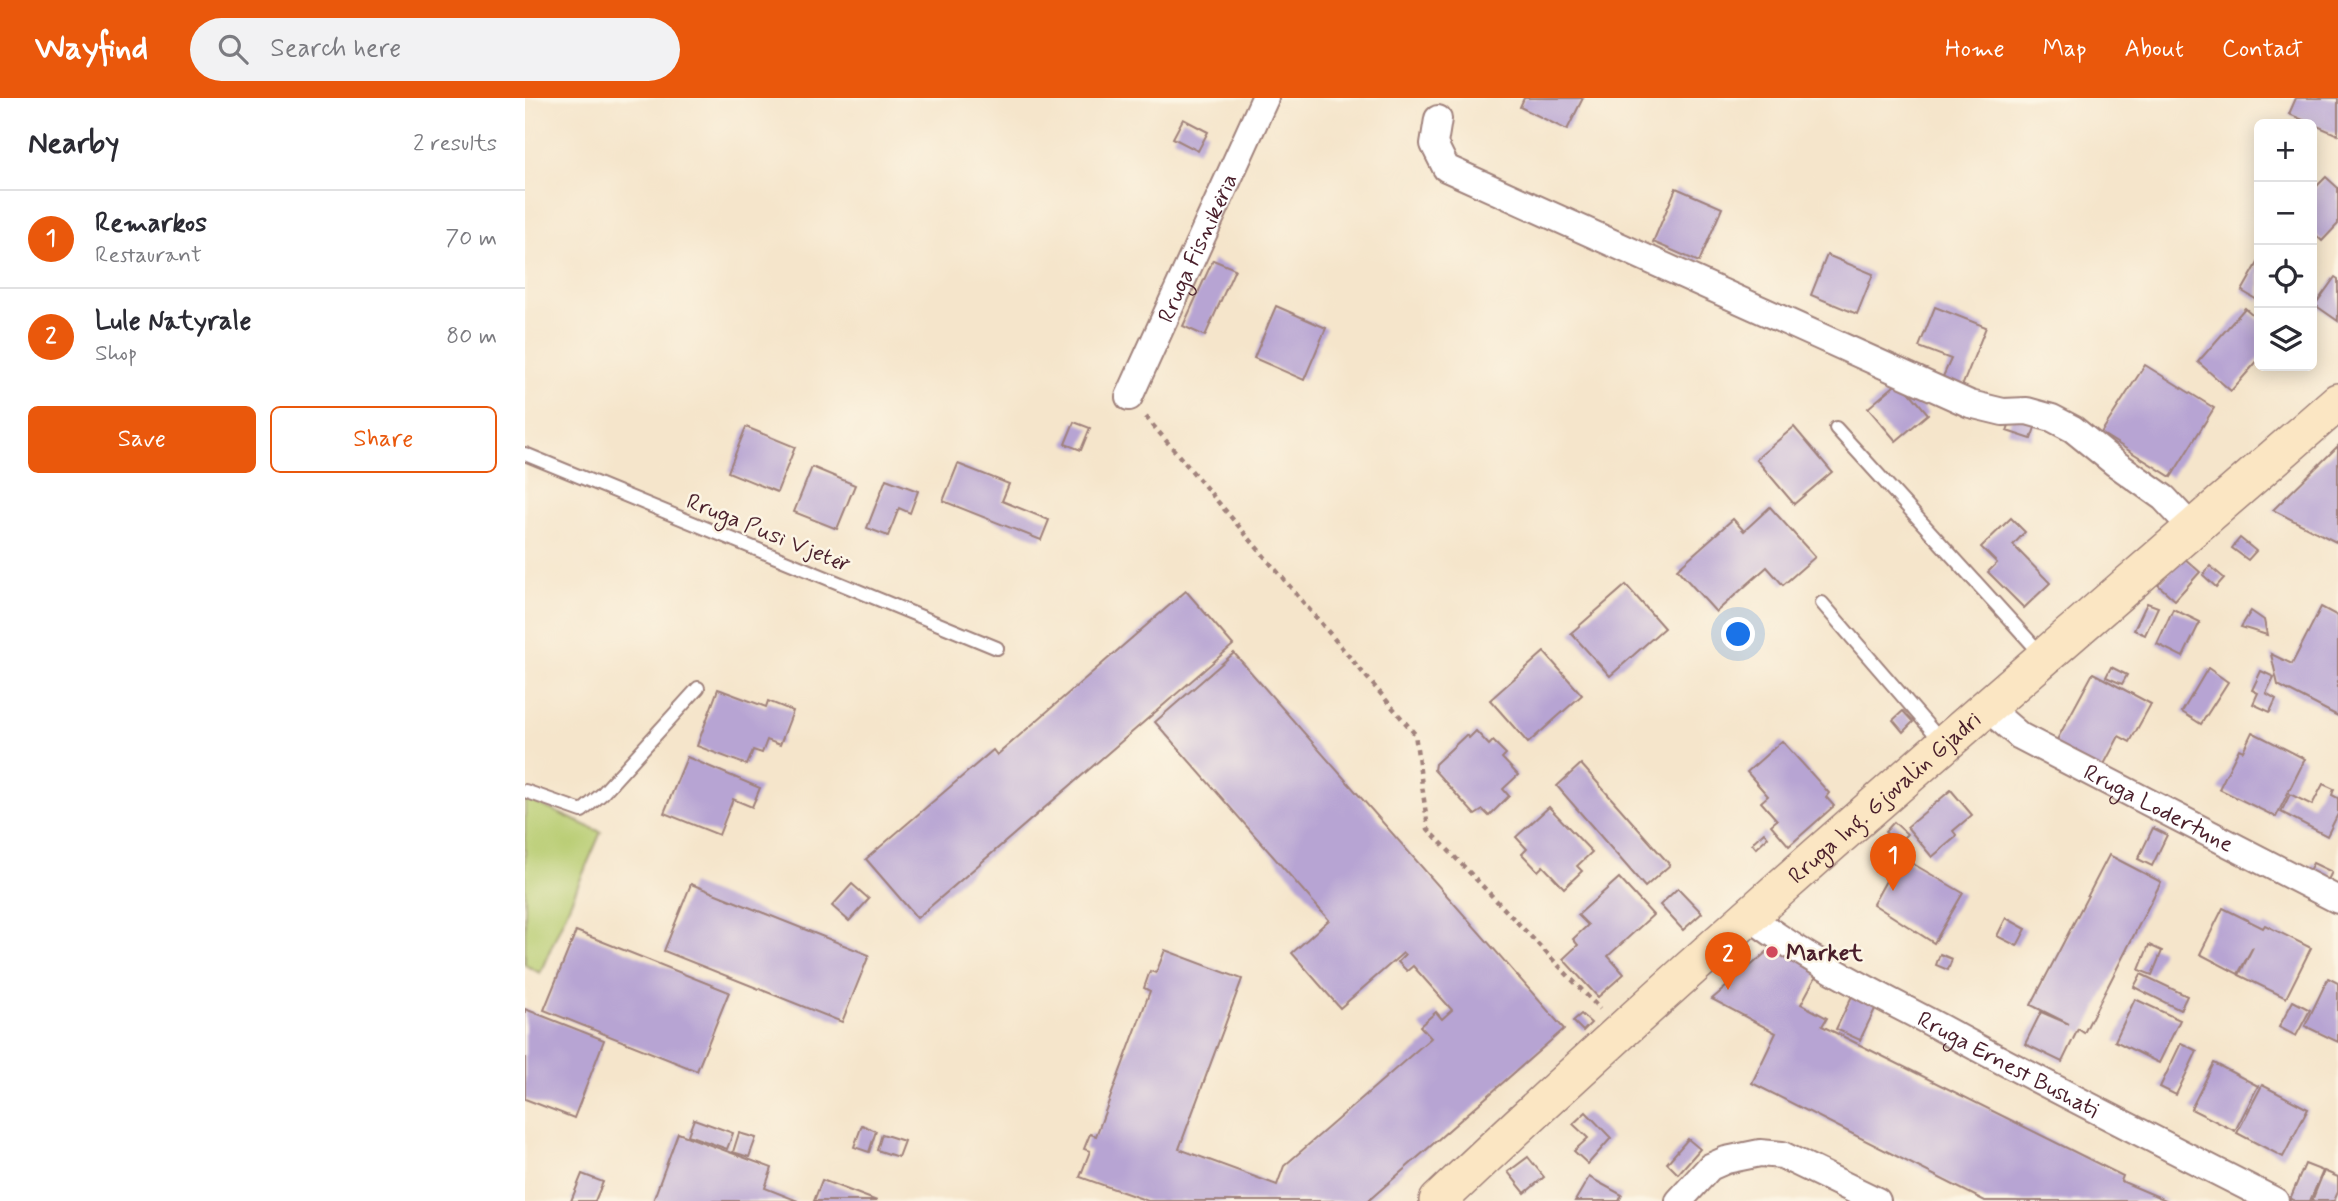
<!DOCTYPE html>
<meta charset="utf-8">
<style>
:root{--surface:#fff;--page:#f2f2f3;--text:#2b2b33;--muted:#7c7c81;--line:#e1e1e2;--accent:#ea580c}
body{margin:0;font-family:Mynerve,sans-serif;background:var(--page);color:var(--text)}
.controls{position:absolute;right:21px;top:21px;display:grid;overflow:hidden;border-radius:10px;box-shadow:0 4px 18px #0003}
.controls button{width:63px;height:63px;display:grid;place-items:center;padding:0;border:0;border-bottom:2px solid var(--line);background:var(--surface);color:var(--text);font:35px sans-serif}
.you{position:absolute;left:1214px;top:537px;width:24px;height:24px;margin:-18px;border:5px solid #fff;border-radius:50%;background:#1a73e8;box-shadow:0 0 0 10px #1a73e833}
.badge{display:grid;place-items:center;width:46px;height:46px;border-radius:50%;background:var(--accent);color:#fff;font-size:23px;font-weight:700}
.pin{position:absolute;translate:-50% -58px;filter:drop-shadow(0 2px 4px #0008)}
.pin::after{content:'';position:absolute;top:37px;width:24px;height:21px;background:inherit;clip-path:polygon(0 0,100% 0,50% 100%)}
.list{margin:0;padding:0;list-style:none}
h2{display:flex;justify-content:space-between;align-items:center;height:91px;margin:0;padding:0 28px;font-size:30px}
h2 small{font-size:23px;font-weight:400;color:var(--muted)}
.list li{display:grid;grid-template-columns:46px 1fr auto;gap:21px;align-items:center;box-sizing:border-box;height:98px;padding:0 28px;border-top:2px solid var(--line)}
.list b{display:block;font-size:26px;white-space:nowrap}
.list p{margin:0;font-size:23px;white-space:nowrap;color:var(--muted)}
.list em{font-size:23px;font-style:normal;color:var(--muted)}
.actions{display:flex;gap:14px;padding:21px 28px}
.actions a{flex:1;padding:16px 0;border:2px solid var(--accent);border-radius:10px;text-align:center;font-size:24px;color:var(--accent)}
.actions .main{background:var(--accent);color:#fff}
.icon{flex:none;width:38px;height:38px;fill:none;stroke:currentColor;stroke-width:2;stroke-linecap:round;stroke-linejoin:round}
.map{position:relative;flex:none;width:1813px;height:1103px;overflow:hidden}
header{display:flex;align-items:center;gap:42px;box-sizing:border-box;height:98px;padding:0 35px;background:var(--accent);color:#fff}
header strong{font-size:33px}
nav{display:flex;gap:38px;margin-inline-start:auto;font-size:24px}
.search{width:490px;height:63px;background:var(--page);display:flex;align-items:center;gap:18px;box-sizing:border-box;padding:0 24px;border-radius:38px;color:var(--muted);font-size:26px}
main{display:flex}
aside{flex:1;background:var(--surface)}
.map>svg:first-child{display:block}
.green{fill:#b7cc71;stroke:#80764e;stroke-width:2}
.building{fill:#b7a4d3}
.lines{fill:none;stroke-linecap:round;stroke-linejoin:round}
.service-casing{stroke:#a0827b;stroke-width:16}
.minor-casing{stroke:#a0827b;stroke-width:30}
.secondary-casing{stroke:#a0827b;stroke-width:40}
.path{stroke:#a0827b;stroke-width:4.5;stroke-dasharray:5 5;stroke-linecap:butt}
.service{stroke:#fff;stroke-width:12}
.minor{stroke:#fff;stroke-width:26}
.secondary{stroke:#fbe6c3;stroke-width:37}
.poi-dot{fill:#d1495b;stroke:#fcf5e5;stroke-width:2.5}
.labels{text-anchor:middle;stroke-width:5;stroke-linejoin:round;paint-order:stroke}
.street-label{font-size:23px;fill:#4a1f2b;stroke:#fcf5e5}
.poi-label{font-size:23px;font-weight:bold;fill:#4a1f2b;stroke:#fcf5e5;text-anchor:start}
</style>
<header>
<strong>Wayfind</strong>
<div class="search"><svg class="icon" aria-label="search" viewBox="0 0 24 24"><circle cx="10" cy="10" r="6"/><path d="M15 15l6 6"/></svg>Search here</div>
<nav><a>Home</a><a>Map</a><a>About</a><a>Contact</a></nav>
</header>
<main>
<aside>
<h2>Nearby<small>2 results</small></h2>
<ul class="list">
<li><span class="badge">1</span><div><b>Remarkos</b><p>Restaurant</p></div><em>70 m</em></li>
<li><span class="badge">2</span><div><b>Lule Natyrale</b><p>Shop</p></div><em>80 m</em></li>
</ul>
<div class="actions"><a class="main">Save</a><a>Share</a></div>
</aside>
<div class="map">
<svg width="1813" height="1103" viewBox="0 0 1813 1103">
<rect width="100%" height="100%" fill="#fcf5e5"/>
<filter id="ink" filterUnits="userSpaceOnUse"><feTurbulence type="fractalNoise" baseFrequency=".0143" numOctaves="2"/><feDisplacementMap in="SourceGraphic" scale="14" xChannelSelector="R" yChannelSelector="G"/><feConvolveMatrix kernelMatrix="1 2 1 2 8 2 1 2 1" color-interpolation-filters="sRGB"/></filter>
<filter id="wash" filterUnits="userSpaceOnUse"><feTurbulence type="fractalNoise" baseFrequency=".00686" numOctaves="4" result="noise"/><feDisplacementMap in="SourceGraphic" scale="28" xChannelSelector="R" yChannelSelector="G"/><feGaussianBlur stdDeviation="1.57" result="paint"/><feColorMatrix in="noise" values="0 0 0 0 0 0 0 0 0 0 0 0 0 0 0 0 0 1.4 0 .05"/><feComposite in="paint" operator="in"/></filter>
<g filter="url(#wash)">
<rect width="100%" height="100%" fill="#f5e5cb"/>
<polygon class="green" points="0,700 76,734 15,875 0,867"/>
<g id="blocks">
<g class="building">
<polygon points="999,0 1058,0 1042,32 995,9"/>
<polygon points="1771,0 1813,0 1813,37 1764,16"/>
<polygon points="658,21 683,34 673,53 648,40"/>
<polygon points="1801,79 1813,90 1813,126 1797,143 1787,133 1787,93"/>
<polygon points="1151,90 1197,110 1174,164 1128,144"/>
<polygon points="1302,157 1348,176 1332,216 1286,197"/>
<polygon points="688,162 710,171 680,238 658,228"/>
<polygon points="1734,163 1734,203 1717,193"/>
<polygon points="1810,179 1813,181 1813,223 1790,207"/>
<polygon points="751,208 801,230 779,282 729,260"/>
<polygon points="1410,209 1461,229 1436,291 1416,283 1426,261 1394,249"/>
<polygon points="1720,210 1734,222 1734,261 1706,293 1673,264"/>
<polygon points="1620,267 1689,310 1646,379 1576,335"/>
<polygon points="1375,283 1403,316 1371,343 1343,310"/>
<polygon points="1488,316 1512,324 1506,341 1482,333"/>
<polygon points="549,324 565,330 556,352 540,346"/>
<polygon points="221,329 270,349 252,394 203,374"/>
<polygon points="1269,329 1307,374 1269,406 1231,361"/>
<polygon points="1813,348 1813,445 1748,412"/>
<polygon points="433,366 484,386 477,403 524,422 516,442 418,403"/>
<polygon points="287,369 330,387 312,431 269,414"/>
<polygon points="361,381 393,393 385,415 374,410 363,438 342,430"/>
<polygon points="1245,409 1290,459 1258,487 1242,469 1191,514 1152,471 1208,421 1219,433"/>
<polygon points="1486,420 1500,434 1488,447 1525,485 1499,510 1463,474 1472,465 1456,449"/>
<polygon points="1715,440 1731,453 1723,462 1707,450"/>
<polygon points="1658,459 1675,474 1650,502 1633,487"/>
<polygon points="1685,468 1699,480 1691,489 1678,477"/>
<polygon points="1101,487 1139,530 1085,578 1046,535"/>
<polygon points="661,493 708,547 392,820 341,761 468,652 472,657"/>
<polygon points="1622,505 1633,509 1620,537 1609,532"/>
<polygon points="1796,509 1813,518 1813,618 1753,587 1746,556 1767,566"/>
<polygon points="1648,511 1675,524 1658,559 1632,546"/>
<polygon points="1726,513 1739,522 1742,537 1716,529"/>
<polygon points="1019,554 1057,597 1003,645 965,602"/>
<polygon points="709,555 1039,931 843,1103 623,1103 555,1079 565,1053 559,1051 565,1036 571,1038 625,893 619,890 625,873 631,875 640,852 717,881 654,1051 752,1087 759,1068 906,940 895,928 911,914 917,921 927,912 888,868 882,873 873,864 880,857 878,855 815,910 767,855 804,822 630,624"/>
<polygon points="1586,569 1602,577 1597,586 1581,579"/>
<polygon points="1683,570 1703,584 1676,626 1657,614"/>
<polygon points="1736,573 1749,579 1741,595 1751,601 1745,614 1728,606 1733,595 1727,592"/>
<polygon points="1568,575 1626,606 1605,644 1594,638 1575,674 1528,649"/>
<polygon points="193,591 241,609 243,603 268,613 255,647 242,642 237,655 228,652 222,667 172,648"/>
<polygon points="1378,613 1388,624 1378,634 1368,622"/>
<polygon points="951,633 964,647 968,643 981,656 977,660 993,677 978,691 984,698 964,718 958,712 950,717 909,672 910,666 941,637 944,640"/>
<polygon points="1727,634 1780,661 1751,719 1694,691 1714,651 1718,653"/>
<polygon points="1257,643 1304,695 1301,699 1309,708 1264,748 1246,727 1252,722 1236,704 1243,698 1222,674"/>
<polygon points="162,659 235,690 227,709 208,701 194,737 139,715"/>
<polygon points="1056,666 1145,767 1120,789 1032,688"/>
<polygon points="1798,686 1809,691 1807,697 1813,700 1813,716 1802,738 1756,714 1765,696 1787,707"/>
<polygon points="1426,692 1447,717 1428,733 1432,738 1407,759 1382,729"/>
<polygon points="1024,709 1067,754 1052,768 1057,773 1039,790 1018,768 1013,773 997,756 1002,751 991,739"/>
<polygon points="1369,724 1382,736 1373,745 1360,734"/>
<polygon points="1628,730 1642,737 1627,768 1613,761"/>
<polygon points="1239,734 1243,739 1231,750 1227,745"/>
<polygon points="1584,757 1636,784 1559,935 1553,931 1537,964 1500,946 1516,914 1544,926 1506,907"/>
<polygon points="1378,760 1438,795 1409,845 1348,806 1367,772"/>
<polygon points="1788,765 1807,774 1799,790 1780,780"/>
<polygon points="1094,780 1128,817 1083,858 1099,876 1073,899 1038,861 1053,847 1048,841 1063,827 1053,817"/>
<polygon points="166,786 344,857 317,924 139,853"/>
<polygon points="327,786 344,801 324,823 307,808"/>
<polygon points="1153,790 1177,815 1158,832 1135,807"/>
<polygon points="1698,810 1738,830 1740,827 1786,850 1761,900 1714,877 1728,849 1713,876 1675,856"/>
<polygon points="1481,820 1501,831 1492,848 1472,838"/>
<polygon points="51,833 204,894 172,973 19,912"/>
<polygon points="1251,846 1295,871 1276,906 1302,920 1297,928 1598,1078 1596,1083 1643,1103 1460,1103 1227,985 1251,935 1187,901"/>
<polygon points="1624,847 1637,853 1627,877 1614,872"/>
<polygon points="1415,856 1427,861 1423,872 1411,867"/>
<polygon points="1616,876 1662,898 1655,912 1609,889"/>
<polygon points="1803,880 1813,885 1813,944 1780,928"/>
<polygon points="1328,896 1352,907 1335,942 1311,931"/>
<polygon points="1610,901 1655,922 1634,965 1590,943"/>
<polygon points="1768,903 1785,912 1771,938 1754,929"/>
<polygon points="0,911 79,942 49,1020 0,1001"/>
<polygon points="1056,916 1066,925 1058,933 1048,923"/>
<polygon points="1656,945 1672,953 1651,997 1635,989"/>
<polygon points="1689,965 1733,988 1710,1033 1666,1011"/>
<polygon points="1737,987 1783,1011 1758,1059 1712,1035"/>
<polygon points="1061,1014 1086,1040 1063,1066 1049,1053 1063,1040 1048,1026"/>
<polygon points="169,1021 208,1035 202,1051 163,1037"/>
<polygon points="337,1027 351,1033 344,1054 329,1049"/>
<polygon points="153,1035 247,1070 240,1090 273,1103 128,1103"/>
<polygon points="214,1035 231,1040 224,1059 208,1054"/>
<polygon points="357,1036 379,1043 373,1059 352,1052"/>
<polygon points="1163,1041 1175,1051 1153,1076 1142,1065"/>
<polygon points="1003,1059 1019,1079 1000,1095 983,1074"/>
<polygon points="1780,1066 1798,1073 1785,1103 1770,1103 1765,1101"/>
<polygon points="1799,1073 1813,1079 1813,1094 1809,1103 1787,1103"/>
<polygon points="57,1076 78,1084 70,1103 46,1103"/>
<polygon points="1064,1079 1097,1097 1094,1103 1050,1103"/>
<polygon points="297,1082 352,1103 289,1103"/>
</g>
</g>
</g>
<g filter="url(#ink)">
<use href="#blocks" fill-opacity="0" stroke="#a0827b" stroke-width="2"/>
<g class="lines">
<g class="service-casing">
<g id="service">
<polyline points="1311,330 1517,557"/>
<polyline points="0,356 472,550"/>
<polyline points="1297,505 1418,645"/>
<polyline points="0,693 57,713 77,696 173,590"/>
</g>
</g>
<g class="minor-casing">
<g id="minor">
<polyline points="913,21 909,46 921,70 1445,306 1478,314 1502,313 1527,320 1548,331 1590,365 1639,400 1668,431"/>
<path id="s1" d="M604,299l136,-299"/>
<path id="s2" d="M1461,609l34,29 318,164"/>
<path id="s3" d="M1224,818c59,45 126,77 192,112 110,60 222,116 334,173"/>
<polyline points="1154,1103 1185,1069 1201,1062 1235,1055 1257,1057 1352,1103"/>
</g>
</g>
<g class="secondary-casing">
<g id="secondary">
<path id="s4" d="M913,1103c291,-276 598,-535 900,-799"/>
</g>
</g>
<polyline class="path" points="621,319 890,636 903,731 1075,911"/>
<use href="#service" class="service"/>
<use href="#minor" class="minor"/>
<use href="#secondary" class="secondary"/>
</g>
</g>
<circle class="poi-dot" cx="1247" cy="854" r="7"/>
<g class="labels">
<g class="street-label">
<text dy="8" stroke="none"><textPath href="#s1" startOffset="164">Rruga Fisnikëria</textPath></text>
<text transform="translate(244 434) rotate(22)" y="8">Rruga Pusi Vjetër</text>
<text dy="8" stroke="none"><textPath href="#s4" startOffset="602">Rruga Ing. Gjovalin Gjadri</textPath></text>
<text dy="8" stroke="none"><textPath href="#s2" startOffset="201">Rruga Lodertune</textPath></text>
<text dy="8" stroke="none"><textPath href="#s3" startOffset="299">Rruga Ernest Bushati</textPath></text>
</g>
<g class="poi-label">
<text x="1261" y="862">Market</text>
</g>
</g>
</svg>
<div class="controls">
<button>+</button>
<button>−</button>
<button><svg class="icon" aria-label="locate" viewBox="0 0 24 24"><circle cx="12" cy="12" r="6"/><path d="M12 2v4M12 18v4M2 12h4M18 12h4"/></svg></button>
<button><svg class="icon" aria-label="layers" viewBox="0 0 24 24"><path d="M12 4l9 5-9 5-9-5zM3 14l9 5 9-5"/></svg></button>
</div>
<div class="you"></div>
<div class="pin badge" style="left:1368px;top:793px">1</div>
<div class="pin badge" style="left:1203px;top:892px">2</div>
</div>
</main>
